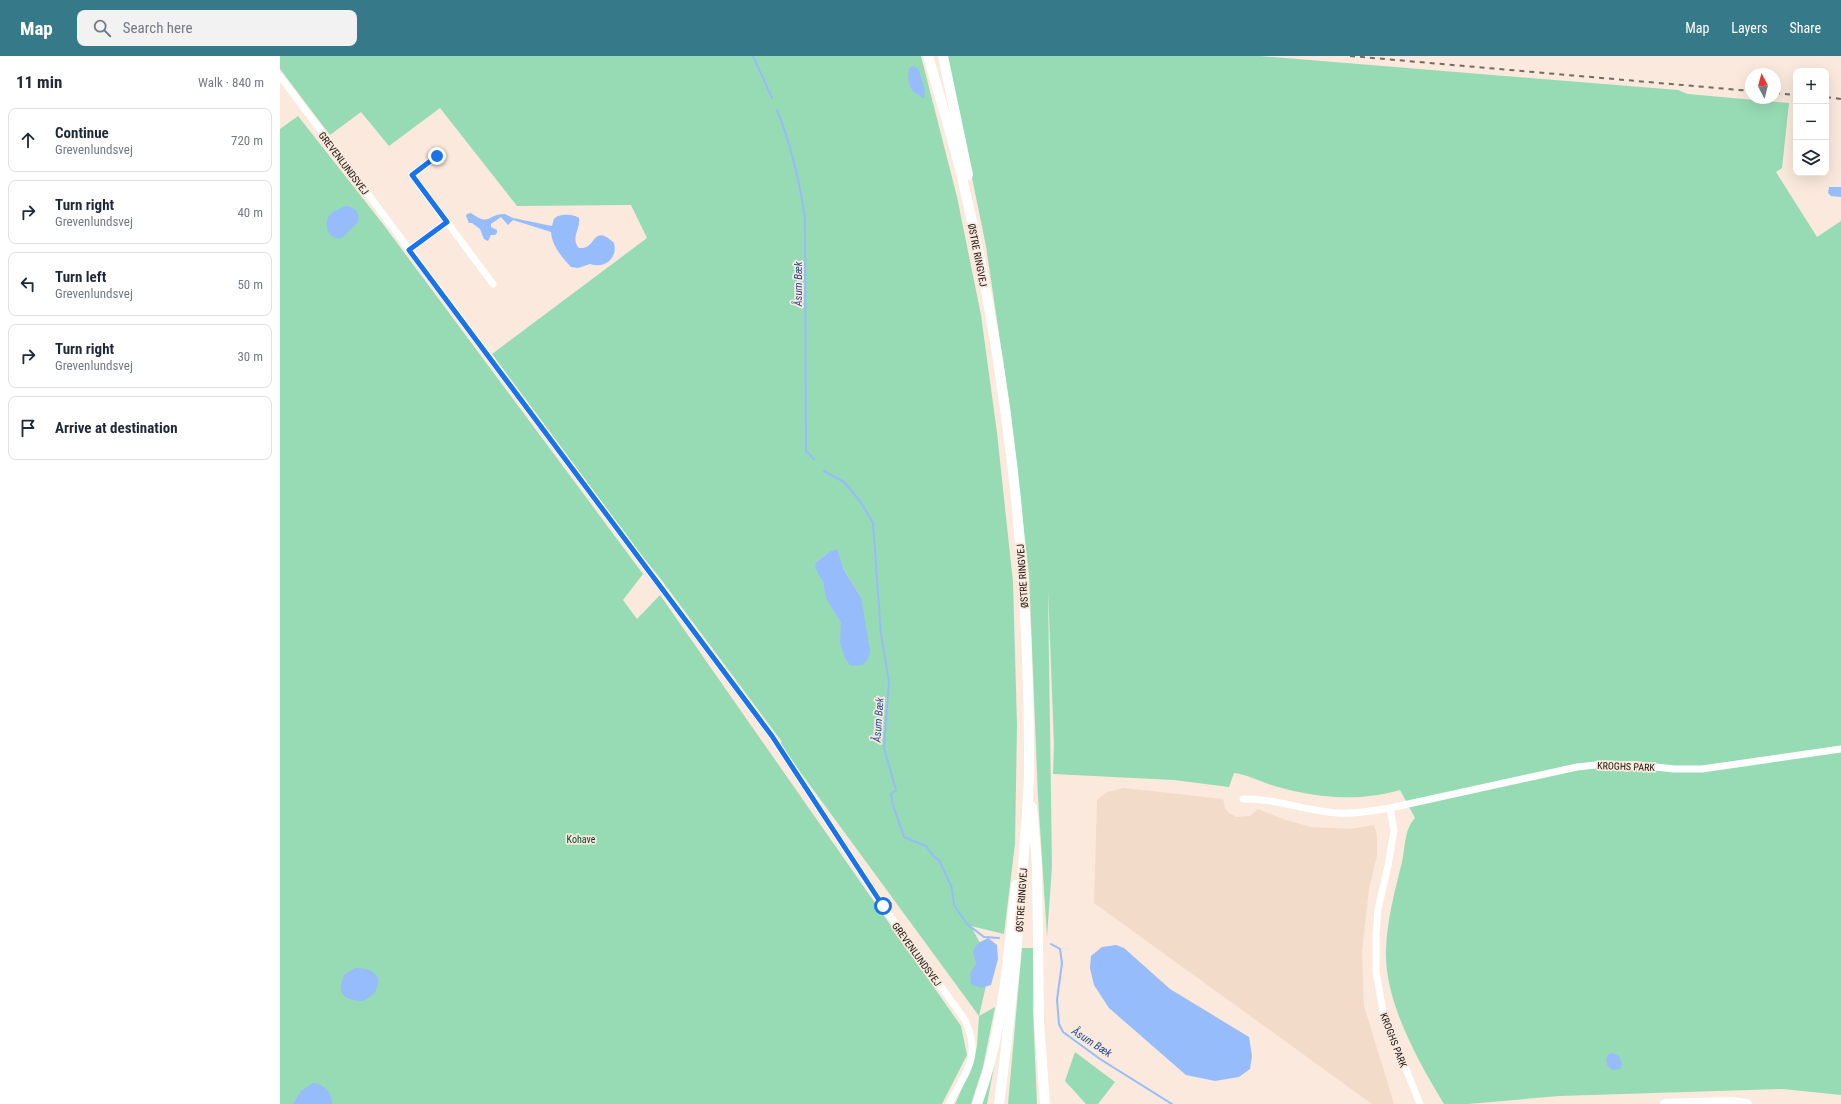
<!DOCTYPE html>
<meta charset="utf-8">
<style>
:root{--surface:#fff;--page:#f2f2f3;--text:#1f2937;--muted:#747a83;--line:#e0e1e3;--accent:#367989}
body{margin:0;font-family:"Roboto Condensed",sans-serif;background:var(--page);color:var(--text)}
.controls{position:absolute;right:12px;top:12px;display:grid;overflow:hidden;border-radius:8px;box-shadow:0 4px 16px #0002}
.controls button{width:36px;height:36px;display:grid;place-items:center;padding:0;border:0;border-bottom:1px solid var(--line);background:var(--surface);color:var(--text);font:20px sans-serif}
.compass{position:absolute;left:1465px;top:12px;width:36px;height:36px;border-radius:50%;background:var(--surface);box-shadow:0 4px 16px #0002;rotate:353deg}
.stop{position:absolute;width:12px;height:12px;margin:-9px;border:3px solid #1a73e8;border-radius:50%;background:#fff}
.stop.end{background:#1a73e8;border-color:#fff;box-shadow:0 1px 4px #0008}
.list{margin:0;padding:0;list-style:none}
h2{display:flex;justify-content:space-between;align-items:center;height:52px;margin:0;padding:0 16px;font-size:17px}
h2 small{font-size:13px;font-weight:400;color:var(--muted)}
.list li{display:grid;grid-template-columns:26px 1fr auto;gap:12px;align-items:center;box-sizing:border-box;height:64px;margin:0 8px 8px;padding:0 8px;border:1px solid var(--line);border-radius:8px}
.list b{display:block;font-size:15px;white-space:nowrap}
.list p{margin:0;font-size:13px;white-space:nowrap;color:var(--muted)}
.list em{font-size:13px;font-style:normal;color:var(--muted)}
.icon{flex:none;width:22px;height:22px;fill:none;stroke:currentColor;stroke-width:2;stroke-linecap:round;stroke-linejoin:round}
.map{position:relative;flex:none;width:1561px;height:1048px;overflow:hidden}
header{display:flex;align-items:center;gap:24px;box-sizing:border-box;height:56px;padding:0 20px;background:var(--accent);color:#fff}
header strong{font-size:19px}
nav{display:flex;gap:22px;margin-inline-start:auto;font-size:14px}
.search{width:280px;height:36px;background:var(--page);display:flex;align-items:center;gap:10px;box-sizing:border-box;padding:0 14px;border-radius:8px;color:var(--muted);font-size:15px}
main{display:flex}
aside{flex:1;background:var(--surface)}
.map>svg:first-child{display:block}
.built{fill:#f2dbc9}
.green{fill:#96dbb4;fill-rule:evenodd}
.water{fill:#96bcfc}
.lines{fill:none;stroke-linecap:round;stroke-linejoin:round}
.stream{stroke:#96bcfc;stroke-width:2}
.street{stroke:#fff;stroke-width:7}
.secondary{stroke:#fff;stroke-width:10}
.rail{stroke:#756b63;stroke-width:2;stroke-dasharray:5 5;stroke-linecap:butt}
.route{stroke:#1a73e8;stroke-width:5}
.labels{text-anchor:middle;stroke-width:3.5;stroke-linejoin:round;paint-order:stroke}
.street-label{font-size:10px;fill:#18120e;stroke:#fae9dc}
.park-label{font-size:10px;fill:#004429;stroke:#fae9dc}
.water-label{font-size:11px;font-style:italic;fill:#224c96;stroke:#fae9dc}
</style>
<header>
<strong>Map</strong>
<div class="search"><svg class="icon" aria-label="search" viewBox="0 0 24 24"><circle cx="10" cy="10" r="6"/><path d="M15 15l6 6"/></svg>Search here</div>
<nav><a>Map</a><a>Layers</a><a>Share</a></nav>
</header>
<main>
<aside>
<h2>11 min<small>Walk · 840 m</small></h2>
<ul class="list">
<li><svg class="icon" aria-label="ahead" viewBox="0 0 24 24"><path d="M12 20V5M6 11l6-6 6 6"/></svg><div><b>Continue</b><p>Grevenlundsvej</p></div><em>720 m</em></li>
<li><svg class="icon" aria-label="right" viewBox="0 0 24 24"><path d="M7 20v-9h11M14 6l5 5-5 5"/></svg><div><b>Turn right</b><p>Grevenlundsvej</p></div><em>40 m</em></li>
<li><svg class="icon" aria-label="left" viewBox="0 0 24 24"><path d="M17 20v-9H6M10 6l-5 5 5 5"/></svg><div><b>Turn left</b><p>Grevenlundsvej</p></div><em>50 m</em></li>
<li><svg class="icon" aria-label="right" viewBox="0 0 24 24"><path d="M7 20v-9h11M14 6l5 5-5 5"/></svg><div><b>Turn right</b><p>Grevenlundsvej</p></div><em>30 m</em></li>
<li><svg class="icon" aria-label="arrive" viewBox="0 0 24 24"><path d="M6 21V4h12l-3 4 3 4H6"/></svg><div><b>Arrive at destination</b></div></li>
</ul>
</aside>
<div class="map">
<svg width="1561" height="1048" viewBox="0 0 1561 1048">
<rect width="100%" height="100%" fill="#fae9dc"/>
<polygon class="built" points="844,732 943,743 945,752 949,757 956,761 970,760 978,753 1006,764 1031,771 1071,773 1094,769 1097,779 1097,800 1089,833 1082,896 1084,950 1114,1048 1092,1048 814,847 817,744 827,736"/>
<g class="green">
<path d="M0,0h641l36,141 24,118 16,118 16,149 4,143 -2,119 -11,90 -33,-8 20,38 -12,52 16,-9 -12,60 -12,37h-16l18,-40 4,-18 2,-30 -200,-273 3,-1 -122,-164 -22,-27 -146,-197 155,-116 -16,-33 -114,1 -77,-98 -51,38 -28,-34 -31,23 -50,-66zM549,496l9,2 6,16 17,27 -20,33v-7l-14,-25 -4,-16 -8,-19z"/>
<path d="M667,0h313l418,34 10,4 101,9 -7,65 -6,4 41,65 24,-16v874l-58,-6 -224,7 -91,8h-24c-26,-43 -60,-103 -58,-154 1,-29 8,-56 15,-84 5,-17 2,-35 14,-48l-15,-28c-40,12 -83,8 -122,-3 -15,-4 -29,-12 -44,-14l-5,14 -55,-7 -121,-6 1,-30 -6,-155 4,278 -5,69 -9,-139 -9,-223 -19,-166 -24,-162z"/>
<polygon points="18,60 103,168 363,518 343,544 357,563 380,539 681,970 687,999 662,1048 0,1048 0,73"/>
<polygon points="742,892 754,892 753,955 757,1048 728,1048"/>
<polygon points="718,989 707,1048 701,1048"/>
<polygon points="795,996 835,1026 818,1048 806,1048 785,1025"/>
</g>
<g class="water">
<path d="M634,10l5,4 6,21 -1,7c-15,-6 -17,-15 -15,-30z"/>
<polygon points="1549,131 1561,131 1561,141 1551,140 1548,137"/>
<path d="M66,150c10,1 14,7 12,16l-16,16c-12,3 -20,-12 -13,-22 4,-5 11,-8 17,-10z"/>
<path d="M191,157c19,14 16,1 34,1l8,4 39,8c1,-3 1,-5 2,-7 5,-6 20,-5 25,-1 2,10 -9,21 0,30 18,2 13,-26 35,-5 4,16 -10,26 -24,21l-12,4 -7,-1c-9,-10 -19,-21 -20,-35l-38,-12 -5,5 -7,-8 -10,7v3l6,3v3l-2,2h-4l-3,6 -4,-2 -4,-10 -8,-6h-3l-3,-7 1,-2z"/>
<path d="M557,493l7,21 17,27 9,53c-1,13 -7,18 -20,15l-5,-7 -5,-15 1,-20 -15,-25 -3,-16 -7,-13 -1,-6 14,-11z"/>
<polygon points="708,882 717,889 718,903 711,929 701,932 691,928 690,918 696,908 693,895 698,887"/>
<polygon points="836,889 844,892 890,933 969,981 972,1000 970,1013 959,1021 935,1025 906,1019 829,952 814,929 810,912 811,900 822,891"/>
<path d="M75,912c13,-1 30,6 21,22 -2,5 -8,8 -13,11 -8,0 -21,-2 -22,-12 -1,-4 2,-10 3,-14z"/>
<polygon points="1333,997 1339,1000 1342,1008 1340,1013 1332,1014 1327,1009 1326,1002 1329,998"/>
<path d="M33,1027c12,1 19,10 19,21h-39l8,-13z"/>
</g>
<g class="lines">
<g class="stream">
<polyline points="473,0 492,42"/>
<path d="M497,54c14,34 22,70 28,107l1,234 8,8"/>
<polyline points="544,415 564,426 580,445 593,467 601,579 609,626 604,692 616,734 611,738 613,749 624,781 646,790 655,802 659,804 672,832 674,849 687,868 704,881 719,882"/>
<polyline points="771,888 780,893 782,907 777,944 779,968 783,976 820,1003 892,1048"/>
</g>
<g class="street">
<path d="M0,20l492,660 111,170 82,114c17,37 1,51 -16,84"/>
<polyline points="157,100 132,119 213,228"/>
<polyline points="129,194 167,166"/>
<path d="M963,743c32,-1 63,12 95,14 17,1 35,-2 52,-5l187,-41 28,-3 33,1 36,4h28l139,-20"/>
<polyline points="1110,752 1114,774 1108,810 1098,853 1096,879 1096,916 1103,956 1140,1048"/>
</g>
<g class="secondary">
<path d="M648,0c11,38 22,75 32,113 47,195 70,401 69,601 0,27 -3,53 -5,80 -5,85 -14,169 -25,254"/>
<polyline points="663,0 688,119"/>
<polyline points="752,751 757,809 759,966 765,1048"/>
<path d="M697,1048c26,-70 31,-146 39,-219"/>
<polyline points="1385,1048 1452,1046 1467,1048"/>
</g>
<g class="rail">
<polyline points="1070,0 1471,35"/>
<polyline points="1495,37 1516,39"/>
<polyline points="1546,41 1561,43"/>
</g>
</g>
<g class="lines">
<polyline class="route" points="157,100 132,119 167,166 129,194 492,680 603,850"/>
</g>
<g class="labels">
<g class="street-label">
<text transform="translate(64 107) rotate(53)" y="4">GREVENLUNDSVEJ</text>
<text transform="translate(698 199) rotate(79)" y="4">ØSTRE RINGVEJ</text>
<text transform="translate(742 520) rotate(-94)" y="4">ØSTRE RINGVEJ</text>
<text transform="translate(1346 710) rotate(2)" y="4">KROGHS PARK</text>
<text transform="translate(741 844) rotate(-86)" y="4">ØSTRE RINGVEJ</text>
<text transform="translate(637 898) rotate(54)" y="4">GREVENLUNDSVEJ</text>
<text transform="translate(1114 984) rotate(69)" y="4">KROGHS PARK</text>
</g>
<g class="park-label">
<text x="301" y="787">Kohave</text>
</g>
<g class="water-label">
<text transform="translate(518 228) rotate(-90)" y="4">Åsum Bæk</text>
<text transform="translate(598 664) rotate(-86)" y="4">Åsum Bæk</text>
<text transform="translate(812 986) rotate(33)" y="4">Åsum Bæk</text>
</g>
</g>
</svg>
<div class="controls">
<button>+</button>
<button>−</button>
<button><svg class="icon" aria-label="layers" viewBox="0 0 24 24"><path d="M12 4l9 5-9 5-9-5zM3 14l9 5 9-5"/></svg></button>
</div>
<svg class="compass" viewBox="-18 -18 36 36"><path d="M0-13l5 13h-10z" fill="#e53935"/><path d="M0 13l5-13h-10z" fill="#747a83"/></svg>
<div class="stop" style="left:603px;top:850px"></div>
<div class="stop end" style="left:157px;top:100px"></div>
</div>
</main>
